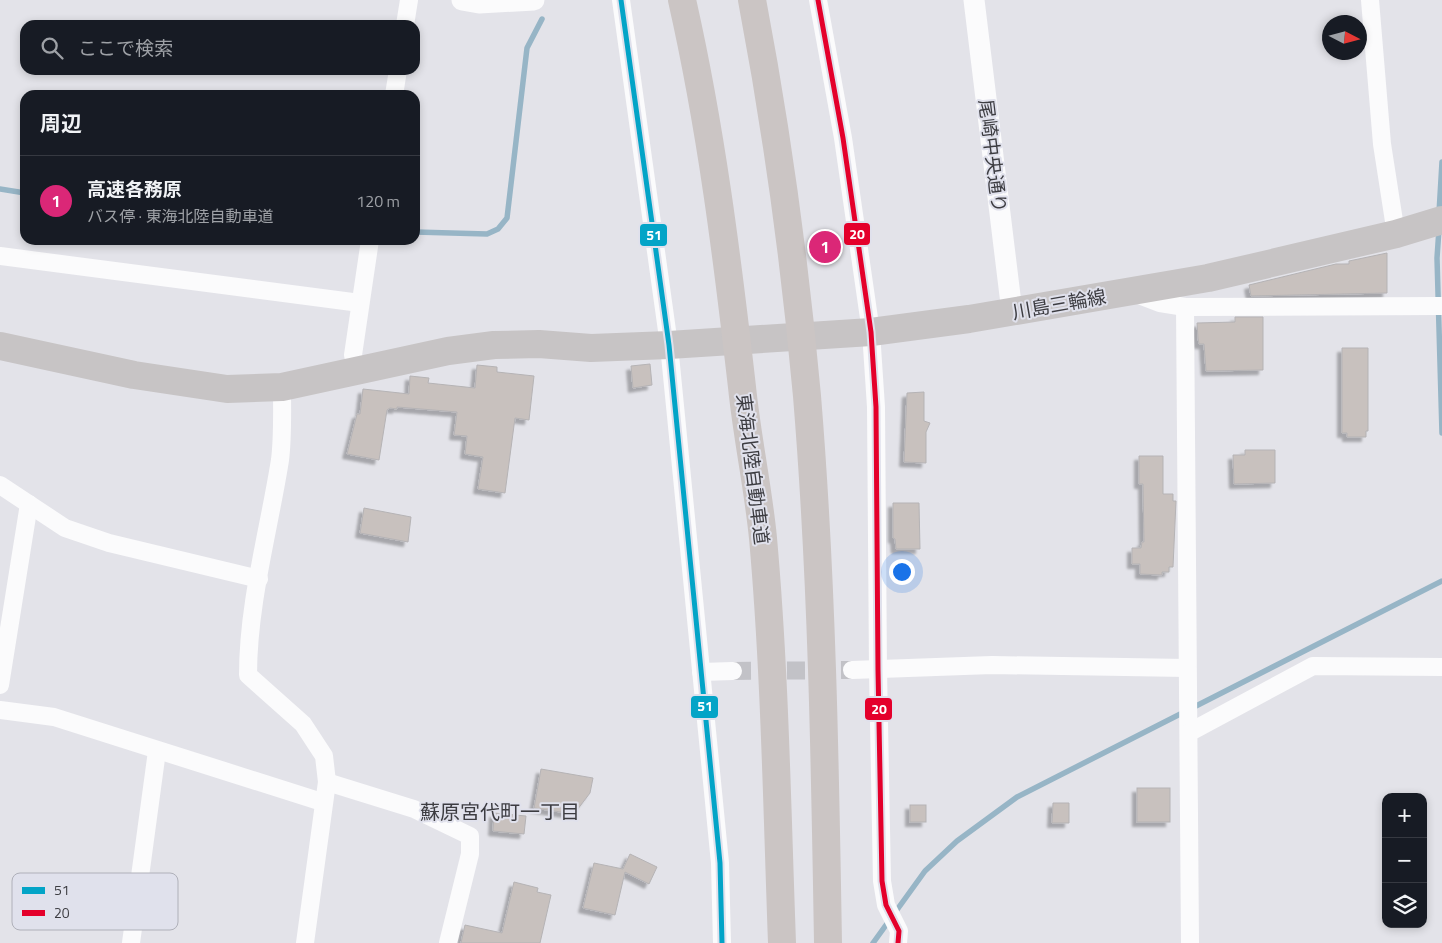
<!DOCTYPE html>
<html lang="ja">
<meta charset="utf-8">
<style>
:root{--surface:#171b24;--page:#20242c;--text:#f1f3f6;--muted:#9ea1a6;--line:#363941;--accent:#db2777}
body{margin:0;font-family:"Titillium Web","Noto Sans JP",sans-serif;background:var(--page);color:var(--text)}
.controls{position:absolute;right:15px;bottom:15px;display:grid;overflow:hidden;border-radius:10px;box-shadow:0 2px 8px #0003}
.controls button{width:45px;height:45px;display:grid;place-items:center;padding:0;border:0;border-bottom:1px solid var(--line);background:var(--surface);color:var(--text);font:25px sans-serif}
.compass{position:absolute;left:1322px;top:15px;width:45px;height:45px;border-radius:50%;background:var(--surface);box-shadow:0 2px 8px #0003;rotate:96deg}
.you{position:absolute;left:901px;top:571px;width:18px;height:18px;margin:-12px;border:4px solid #fff;border-radius:50%;background:#1a73e8;box-shadow:0 0 0 8px #1a73e833}
.badge{display:grid;place-items:center;width:32px;height:32px;border-radius:50%;background:var(--accent);color:#fff;font-size:16px;font-weight:700}
.pin{position:absolute;translate:-50% -50%;border:2px solid #fff;box-shadow:0 1px 5px #0006}
.list{margin:0;padding:0;list-style:none}
h2{display:flex;justify-content:space-between;align-items:center;height:65px;margin:0;padding:0 20px;font-size:21px}
h2 small{font-size:16px;font-weight:400;color:var(--muted)}
.list li{display:grid;grid-template-columns:32px 1fr auto;gap:15px;align-items:center;box-sizing:border-box;height:90px;padding:0 20px;border-top:1px solid var(--line)}
.list b{display:block;font-size:19px;white-space:nowrap}
.list p{margin:0;font-size:16px;white-space:nowrap;color:var(--muted)}
.list em{font-size:16px;font-style:normal;color:var(--muted)}
.icon{flex:none;width:28px;height:28px;fill:none;stroke:currentColor;stroke-width:2;stroke-linecap:round;stroke-linejoin:round}
.map{position:relative;flex:none;width:1442px;height:943px;overflow:hidden}
.search{position:absolute;background:var(--surface);box-shadow:0 2px 8px #0003;left:20px;top:20px;width:400px;height:55px;display:flex;align-items:center;gap:12px;box-sizing:border-box;padding:0 18px;border-radius:15px;color:var(--muted);font-size:19px}
.panel{position:absolute;background:var(--surface);box-shadow:0 2px 8px #0003;left:20px;top:90px;width:400px;height:155px;border-radius:15px}
.map>svg:first-child{display:block}
.lines{fill:none;stroke-linecap:round;stroke-linejoin:round}
.stream{stroke:#97b5c6;stroke-width:5.5}
.building{fill:#c8c1be;stroke:#b5b3b5;filter:url(#shadow)}
.minor-tunnel{stroke:#c2c2c7;stroke-width:18;stroke-dasharray:18 9;stroke-linecap:butt}
.minor{stroke:#fbfbfc;stroke-width:18}
.tertiary{stroke:#fbfbfc;stroke-width:21}
.primary{stroke:#c7c4c5;stroke-width:28}
.motorway{stroke:#cbc5c4;stroke-width:28}
.bus-1-casing{stroke:#e0e1ec;stroke-width:9}
.bus-2-casing{stroke:#e0e1ec;stroke-width:9}
.bus-1{stroke:#03a4c7;stroke-width:5}
.bus-2{stroke:#e4002b;stroke-width:5}
.labels{text-anchor:middle;stroke-width:4;stroke-linejoin:round;paint-order:stroke}
.street-label{font-size:19px;fill:#3c3c41;stroke:#e0e1ec}
.neighbourhood-label{font-size:20px;fill:#3c3c41;stroke:#e0e1ec}
.key{fill:#e0e1ec;stroke:#afb0b9;stroke-width:1}
.key-label{font-size:14px;fill:#3c3c41}
.line-badge{stroke:#e0e1ec;stroke-width:2}
.badge-label{font-size:14px;text-anchor:middle;font-weight:bold;fill:#fff}
</style>
<div class="map">
<svg width="1442" height="943" viewBox="0 0 1442 943">
<defs>
<filter id="shadow"><feDropShadow dx="-4.5" dy="4.5" stdDeviation="1" flood-color="#0004"/></filter>
</defs>
<rect width="100%" height="100%" fill="#e3e3e9"/>
<g class="lines">
<g class="stream">
<polyline points="0,189 25,193"/>
<polyline points="1439,213 1442,162"/>
<polyline points="1439,229 1437,258 1442,433"/>
<polyline points="415,232 487,234 498,229 507,218 527,48 542,19"/>
<polyline points="873,943 925,871 957,841 1017,797 1442,581"/>
</g>
</g>
<g class="building">
<polygon points="1387,253 1387,293 1251,296 1249,285 1336,264 1349,264 1349,261"/>
<polygon points="1235,317 1263,317 1263,370 1206,371 1204,344 1199,344 1198,338 1197,323 1235,322"/>
<polygon points="1342,348 1368,348 1368,431 1366,431 1366,437 1347,437 1347,433 1342,433"/>
<polygon points="650,364 652,385 633,388 631,366"/>
<polygon points="477,365 497,367 497,372 534,376 529,420 515,418 505,493 478,489 483,457 465,454 467,436 454,435 457,412 397,407 397,409 390,408 387,410 379,460 347,454 357,414 360,414 363,389 409,394 410,376 429,378 428,383 475,388"/>
<polygon points="924,392 924,421 930,423 926,432 926,463 904,462 907,393"/>
<polygon points="1245,450 1275,450 1275,483 1234,484 1233,455 1245,455"/>
<polygon points="1139,456 1163,456 1163,494 1173,494 1173,501 1176,501 1173,567 1169,567 1169,572 1162,572 1162,575 1140,574 1140,564 1132,564 1132,548 1141,548 1142,542 1144,542 1143,484 1139,484"/>
<polygon points="893,503 919,503 920,549 896,549 895,539 893,538"/>
<polygon points="364,508 411,517 408,542 360,533"/>
<polygon points="541,769 593,778 590,793 574,814 534,808"/>
<rect x="1137" y="788" width="33" height="34"/>
<polygon points="1053,803 1069,803 1069,823 1052,823"/>
<rect x="910" y="805" width="16" height="17"/>
<polygon points="494,813 526,816 524,834 493,831"/>
<polygon points="630,854 657,867 649,884 625,872 615,915 583,908 594,863 623,869"/>
<polygon points="514,882 538,888 537,892 551,895 540,943 461,943 465,925 502,933"/>
</g>
<g class="lines">
<polyline class="minor-tunnel" points="733,671 852,670"/>
<g class="minor">
<polyline points="621,0 669,345 720,863 722,943"/>
<polyline points="818,0 843,138 871,332 876,407 878,670 882,881 886,905 899,931 898,943"/>
<polyline points="1370,0 1382,144 1396,234"/>
<polyline points="405,25 409,0"/>
<polyline points="394,95 398,70"/>
<polyline points="0,256 360,303"/>
<polyline points="1134,293 1160,303 1185,307 1442,306"/>
<polyline points="1185,307 1190,943"/>
<polyline points="358,372 353,355 370,240"/>
<path d="M282,387c0,24 1,49 -2,73 -11,70 -32,143 -32,215l55,49 21,32 3,26 -22,161"/>
<polyline points="0,485 65,528 109,543 259,579"/>
<polyline points="852,670 992,665 1187,668"/>
<polyline points="701,672 733,671"/>
<polyline points="0,685 29,504"/>
<polyline points="0,710 54,717 322,802"/>
<polyline points="1190,732 1313,666 1442,667"/>
<polyline points="327,782 414,809 470,836 470,854 448,943"/>
<polyline points="131,943 157,751"/>
</g>
<g class="tertiary">
<polyline points="462,0 479,3 534,0"/>
<polyline points="974,0 1012,312"/>
</g>
<polyline class="primary" points="0,346 134,375 227,389 282,387 448,351 494,345 539,344 591,348 669,345 871,332 969,319 1208,278 1396,234 1442,220"/>
<g class="motorway">
<path d="M682,0c29,128 45,256 60,387 5,50 16,100 21,151 12,135 14,270 19,405"/>
<path d="M752,0c25,131 43,263 55,396 15,182 18,365 21,547"/>
</g>
<g class="bus-1-casing">
<polyline id="bus-1" points="621,0 669,345 720,863 722,943"/>
</g>
<g class="bus-2-casing">
<polyline id="bus-2" points="818,0 843,138 871,332 876,407 878,670 882,881 886,905 899,931 898,943"/>
</g>
<use href="#bus-1" class="bus-1"/>
<use href="#bus-2" class="bus-2"/>
</g>
<g class="labels">
<g class="street-label">
<text transform="translate(993 156) rotate(83)" y="7">尾崎中央通り</text>
<text transform="translate(1059 304) rotate(-10)" y="7">川島三輪線</text>
<text transform="translate(753 469) rotate(83)" y="7">東海北陸自動車道</text>
</g>
<g class="neighbourhood-label">
<text x="500" y="819">蘇原宮代町一丁目</text>
</g>
</g>
<rect x="12" y="873" width="166" height="57" rx="8" class="key"/>
<rect x="22" y="887" width="23" height="7" fill="#03a4c7"/>
<rect x="22" y="910" width="23" height="6" fill="#e4002b"/>
<g class="key-label">
<text x="54" y="895">51</text>
<text x="54" y="918">20</text>
</g>
<g class="line-badge">
<rect x="843" y="222" width="28" height="24" rx="5" fill="#e4002b"/>
<rect x="639" y="223" width="29" height="24" rx="5" fill="#03a4c7"/>
<rect x="690" y="695" width="29" height="24" rx="5" fill="#03a4c7"/>
<rect x="864" y="697" width="29" height="24" rx="5" fill="#e4002b"/>
</g>
<g class="badge-label">
<text x="857" y="239">20</text>
<text x="654" y="240">51</text>
<text x="705" y="711">51</text>
<text x="879" y="714">20</text>
</g>
</svg>
<div class="controls">
<button>+</button>
<button>−</button>
<button><svg class="icon" aria-label="layers" viewBox="0 0 24 24"><path d="M12 4l9 5-9 5-9-5zM3 14l9 5 9-5"/></svg></button>
</div>
<svg class="compass" viewBox="-18 -18 36 36"><path d="M0-13l5 13h-10z" fill="#e53935"/><path d="M0 13l5-13h-10z" fill="#9ea1a6"/></svg>
<div class="you"></div>
<div class="pin badge" style="left:825px;top:247px">1</div>
<div class="search"><svg class="icon" aria-label="search" viewBox="0 0 24 24"><circle cx="10" cy="10" r="6"/><path d="M15 15l6 6"/></svg>ここで検索</div>
<section class="panel">
<h2>周辺<small></small></h2>
<ul class="list">
<li><span class="badge">1</span><div><b>高速各務原</b><p>バス停 · 東海北陸自動車道</p></div><em>120 m</em></li>
</ul>
</section>
</div>
